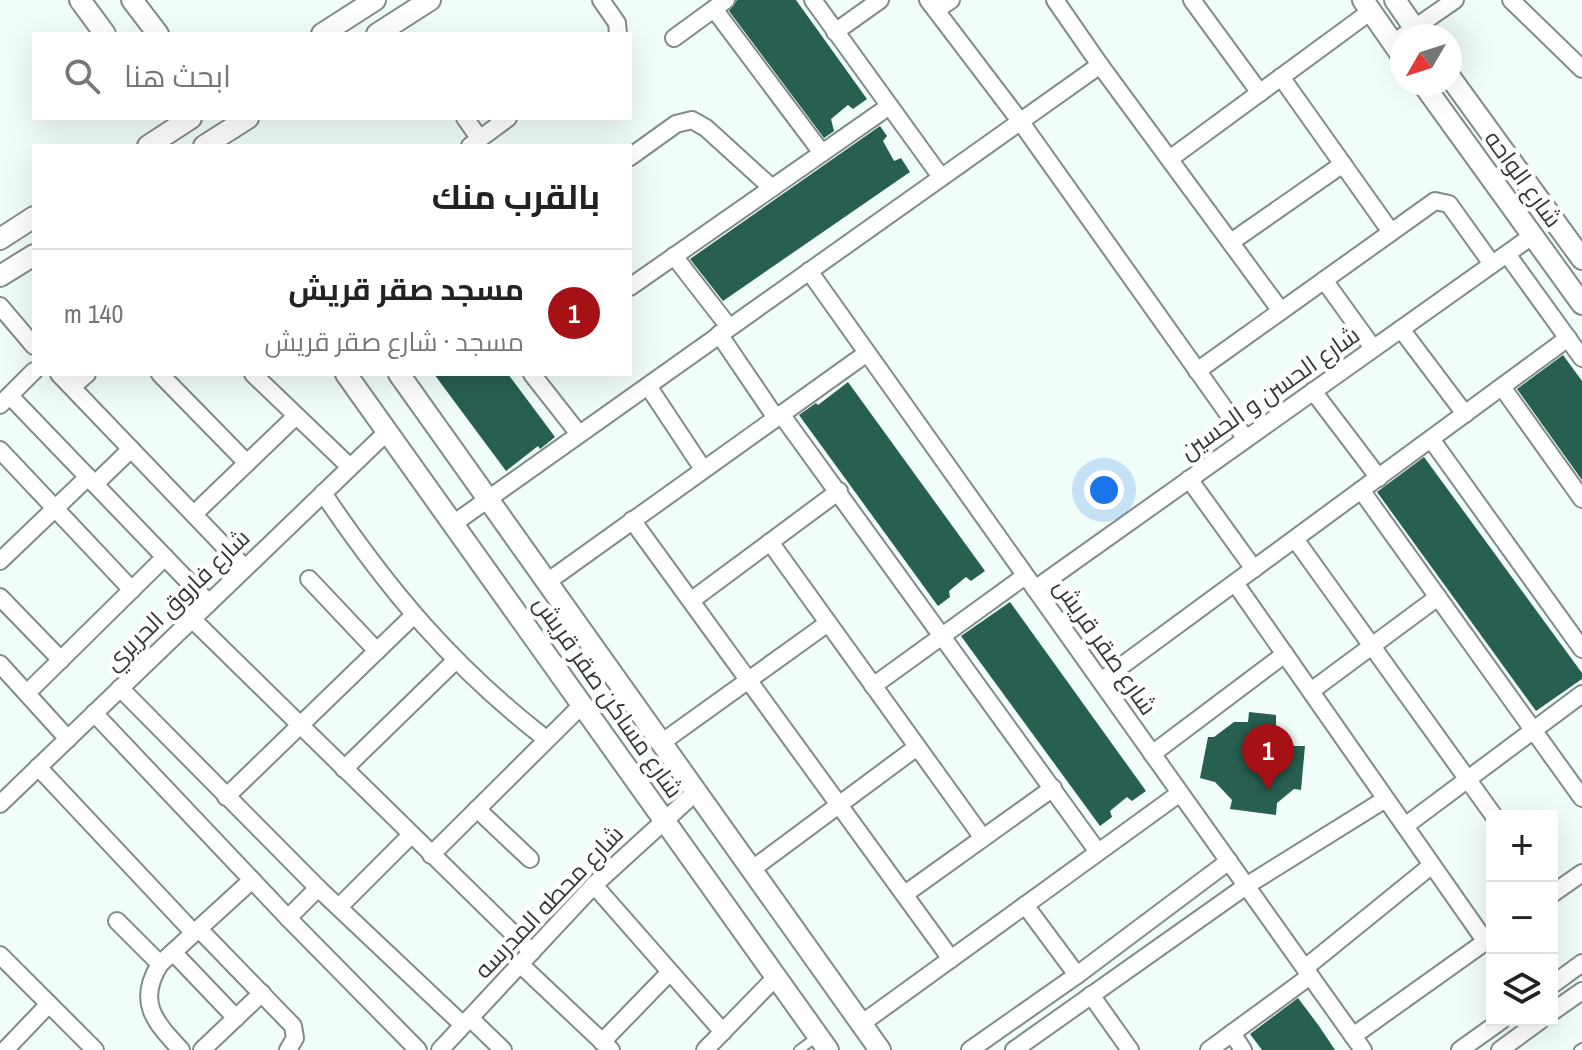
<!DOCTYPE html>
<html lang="ar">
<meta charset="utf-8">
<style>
:root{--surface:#fff;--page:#f6f6f6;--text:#222;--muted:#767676;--line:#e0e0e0;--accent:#a61115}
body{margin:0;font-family:"Archivo Narrow",Cairo,sans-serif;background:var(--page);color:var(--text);direction:rtl}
.controls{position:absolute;right:24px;bottom:24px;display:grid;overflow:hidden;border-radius:0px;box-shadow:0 8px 32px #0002}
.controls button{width:72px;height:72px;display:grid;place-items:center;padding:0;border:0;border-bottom:2px solid var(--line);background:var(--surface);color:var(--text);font:40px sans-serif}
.compass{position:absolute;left:1390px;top:24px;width:72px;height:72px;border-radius:50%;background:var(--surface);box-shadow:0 8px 32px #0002;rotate:231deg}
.you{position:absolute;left:1104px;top:490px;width:28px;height:28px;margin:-20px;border:6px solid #fff;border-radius:50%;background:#1a73e8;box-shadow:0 0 0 12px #1a73e833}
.badge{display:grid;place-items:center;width:52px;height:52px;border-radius:50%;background:var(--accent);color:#fff;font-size:26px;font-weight:700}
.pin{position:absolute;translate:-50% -66px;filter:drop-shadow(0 2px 4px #0008)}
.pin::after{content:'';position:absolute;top:42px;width:28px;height:24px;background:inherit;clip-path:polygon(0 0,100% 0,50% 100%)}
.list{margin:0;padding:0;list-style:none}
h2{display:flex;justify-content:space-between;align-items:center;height:104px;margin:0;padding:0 32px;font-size:34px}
h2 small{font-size:26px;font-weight:400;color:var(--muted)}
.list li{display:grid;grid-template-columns:52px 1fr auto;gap:24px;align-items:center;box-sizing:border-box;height:128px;padding:0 32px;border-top:2px solid var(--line)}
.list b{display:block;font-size:30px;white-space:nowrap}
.list p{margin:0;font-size:26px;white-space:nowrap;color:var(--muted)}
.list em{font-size:26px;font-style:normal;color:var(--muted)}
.icon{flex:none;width:44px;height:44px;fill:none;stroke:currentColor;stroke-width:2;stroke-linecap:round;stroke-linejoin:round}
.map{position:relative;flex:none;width:1582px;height:1050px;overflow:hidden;direction:ltr}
.search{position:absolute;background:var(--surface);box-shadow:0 8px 32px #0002;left:32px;top:32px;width:600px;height:88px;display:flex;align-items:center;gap:20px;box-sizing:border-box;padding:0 28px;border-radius:0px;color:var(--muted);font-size:30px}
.panel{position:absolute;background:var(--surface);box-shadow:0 8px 32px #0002;left:32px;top:144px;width:600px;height:232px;border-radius:0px;direction:rtl}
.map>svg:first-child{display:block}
.building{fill:#275f51}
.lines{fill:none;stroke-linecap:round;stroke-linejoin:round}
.service-casing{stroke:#818b88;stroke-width:12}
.minor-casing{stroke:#818b88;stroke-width:20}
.tertiary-casing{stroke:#818b88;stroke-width:24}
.service{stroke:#fff;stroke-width:8}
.minor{stroke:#fff;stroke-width:16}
.tertiary{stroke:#fff;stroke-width:20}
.labels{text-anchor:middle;stroke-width:8;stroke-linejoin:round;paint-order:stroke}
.street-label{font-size:24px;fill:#343836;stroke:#fff}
</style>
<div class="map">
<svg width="1582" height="1050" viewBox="0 0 1582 1050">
<rect width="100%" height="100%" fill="#f1fdf9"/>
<g class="building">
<polygon points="737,0 796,0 867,99 853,109 848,105 831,119 834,131 824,138 729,11"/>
<polygon points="880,126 887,136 883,141 894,161 901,158 910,172 723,301 690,259"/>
<polygon points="1563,355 1582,381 1582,480 1517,389"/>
<polygon points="434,374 508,374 555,437 540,449 538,446 506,471"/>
<polygon points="848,382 985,571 971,581 966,577 949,591 950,597 938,606 799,415 816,403 818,405"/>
<polygon points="1424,457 1582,673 1582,679 1536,711 1377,492"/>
<polygon points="1010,602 1146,791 1132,801 1127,797 1110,811 1112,817 1100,826 961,636"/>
<polygon points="1249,712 1276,715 1276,726 1294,746 1305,746 1301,790 1294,789 1277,803 1276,815 1230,809 1232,800 1215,782 1200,778 1208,737 1214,737 1234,722 1248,722"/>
<polygon points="1298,998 1319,1026 1335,1050 1262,1050 1250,1034"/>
</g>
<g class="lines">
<g class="service-casing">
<g id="service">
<polyline points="799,1050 818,1036"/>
<polyline points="1579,1050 1582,1048"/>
</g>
</g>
<g class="minor-casing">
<g id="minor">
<polyline points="601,0 617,23 618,34"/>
<polyline points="813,0 941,177"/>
<polyline points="928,0 1020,121 1246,439"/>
<polyline points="1055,0 1100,65 1281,311"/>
<polyline points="1192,0 1260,93"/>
<polyline points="1511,0 1582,69"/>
<polyline points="714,9 822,153"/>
<polyline points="936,10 951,0"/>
<polyline points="835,32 880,0"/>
<polyline points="1403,36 1455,0"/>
<polyline points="674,38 726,0"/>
<polyline points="1281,77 1391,232"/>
<polyline points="465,118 480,139"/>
<polyline points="470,146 508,118"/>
<polyline points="630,157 676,124 692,120 706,128 772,188"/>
<polyline points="1171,158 1371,11"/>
<polyline points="1231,242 1343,164"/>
<polyline points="1507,254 1582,358"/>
<polyline points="674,256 729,327"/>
<polyline points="809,271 1363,1050"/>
<polyline points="1324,280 1373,348"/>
<polyline points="630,287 888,107"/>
<polyline points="0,306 34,346"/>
<polyline points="1401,329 1465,414"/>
<polyline points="719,334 776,418"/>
<polyline points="1197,371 1435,201 1449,204 1492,264"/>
<polyline points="59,374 245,568"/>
<polyline points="160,374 247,463"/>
<polyline points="253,374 350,467"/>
<polyline points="532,374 579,434"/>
<polyline points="648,386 703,469"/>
<polyline points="72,387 87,374"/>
<polyline points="1502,387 1582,499"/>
<polyline points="1313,391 1379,478"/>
<polyline points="10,396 209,603"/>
<polyline points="0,405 34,371"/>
<polyline points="781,414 1098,852"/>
<polyline points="1431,439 1582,649"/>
<polyline points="0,450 132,590"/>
<polyline points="1189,479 1254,569"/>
<polyline points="95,484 131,449"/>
<polyline points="1361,490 1582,798"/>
<path d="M323,493c66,98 129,173 223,246"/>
<polyline points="194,514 296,416"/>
<polyline points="632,520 951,959"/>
<polyline points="453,524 1100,65"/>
<polyline points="1295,539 1494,816"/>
<polyline points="770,542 983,838"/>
<polyline points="0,561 88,477"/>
<polyline points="309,579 377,651"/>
<polyline points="547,582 867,353"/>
<polyline points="1235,583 1486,942"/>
<polyline points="1035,589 1532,236"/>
<polyline points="0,597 61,660"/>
<polyline points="692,600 839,491"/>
<polyline points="192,619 532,952"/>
<polyline points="0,664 68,739"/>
<polyline points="1101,681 1568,338"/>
<polyline points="873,686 1025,576"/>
<polyline points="120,688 318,888 463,1025"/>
<polyline points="1311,691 1438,597"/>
<polyline points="27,693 165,557"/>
<polyline points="94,713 288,918 418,1050"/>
<polyline points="661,743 828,623"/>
<polyline points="1152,754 1285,654"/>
<polyline points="38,767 194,933"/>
<polyline points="344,769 455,661"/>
<polyline points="226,797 413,616"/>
<polyline points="0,804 387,432"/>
<polyline points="477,809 530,859"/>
<polyline points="1405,826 1582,694"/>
<polyline points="431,855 582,705"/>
<polyline points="751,870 917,747"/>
<polyline points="594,885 723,1032"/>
<polyline points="905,894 1053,788"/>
<polyline points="1552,894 1582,873"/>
<polyline points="1025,905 1077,975"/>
<polyline points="339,907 411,835"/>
<polyline points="288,918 318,888"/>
<polyline points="117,921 160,964"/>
<polyline points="199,929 293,1026 295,1038 288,1050"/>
<polyline points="173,952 236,1018"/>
<polyline points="0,955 95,1050"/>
<polyline points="521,965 611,1050"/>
<polyline points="1305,968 1432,865"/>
<polyline points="1552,985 1582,963"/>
<polyline points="1091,995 1130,1050"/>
<polyline points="1552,1012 1582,991"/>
<polyline points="470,1018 503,1050"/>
<polyline points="861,1024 1180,793"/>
<polyline points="1232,1033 1243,1050"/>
<polyline points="1353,1036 1492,937"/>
<polyline points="602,1042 670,972"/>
<polyline points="5,1050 49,1004"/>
<path d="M181,1050c-26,-28 -45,-48 -21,-86l92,-84"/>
<polyline points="202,1050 262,993"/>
<polyline points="440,1050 594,885 696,792"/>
<polyline points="705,1050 776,977"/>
<polyline points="970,1050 1077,975 1229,861"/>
<polyline points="1014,1050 1246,886 1384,800"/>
<polyline points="1209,1050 1310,976"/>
<polyline points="1460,1050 1502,1020"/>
<polyline points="1500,1050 1541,1020"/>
</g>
</g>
<g class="tertiary-casing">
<g id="tertiary">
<polyline points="80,0 105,34"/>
<polyline points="132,0 158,34"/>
<polyline points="1363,0 1402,56"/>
<polyline points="1395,0 1420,36"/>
<polyline points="322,34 375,0"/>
<polyline points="377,34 430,0"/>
<polyline points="1450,77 1582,259"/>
<polyline points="1423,84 1582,304"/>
<polyline points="148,146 191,118"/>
<polyline points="204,146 248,118"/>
<polyline points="0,239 34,217"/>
<polyline points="0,276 34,255"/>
<polyline points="346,374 828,1050"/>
<polyline points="399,374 880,1050"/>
</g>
</g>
<use href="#service" class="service"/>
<use href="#minor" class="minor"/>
<use href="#tertiary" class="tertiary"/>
</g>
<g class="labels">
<g class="street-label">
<text transform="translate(1523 179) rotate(54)" y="8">شارع الواحه</text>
<text transform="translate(1270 393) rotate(-35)" y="8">شارع الحسن و الحسين</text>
<text transform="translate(177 600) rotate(-44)" y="8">شارع فاروق الحريري</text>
<text transform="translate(1105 647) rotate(55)" y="8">شارع صقر قريش</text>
<text transform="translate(608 697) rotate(55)" y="8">شارع مساكن صقر قريش</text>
<text transform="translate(549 902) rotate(-46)" y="8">شارع محطه المدرسه</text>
</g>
</g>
</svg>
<div class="controls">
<button>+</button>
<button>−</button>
<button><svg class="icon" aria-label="layers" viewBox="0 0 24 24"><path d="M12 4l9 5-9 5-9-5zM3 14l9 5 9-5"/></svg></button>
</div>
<svg class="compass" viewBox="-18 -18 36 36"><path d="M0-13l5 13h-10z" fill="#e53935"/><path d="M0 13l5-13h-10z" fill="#767676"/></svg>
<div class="you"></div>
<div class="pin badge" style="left:1268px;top:790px">1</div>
<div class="search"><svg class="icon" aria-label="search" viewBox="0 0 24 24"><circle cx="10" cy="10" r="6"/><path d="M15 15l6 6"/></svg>ابحث هنا</div>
<section class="panel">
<h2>بالقرب منك<small></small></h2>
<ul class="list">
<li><span class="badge">1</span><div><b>مسجد صقر قريش</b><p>مسجد · شارع صقر قريش</p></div><em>140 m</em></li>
</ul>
</section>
</div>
